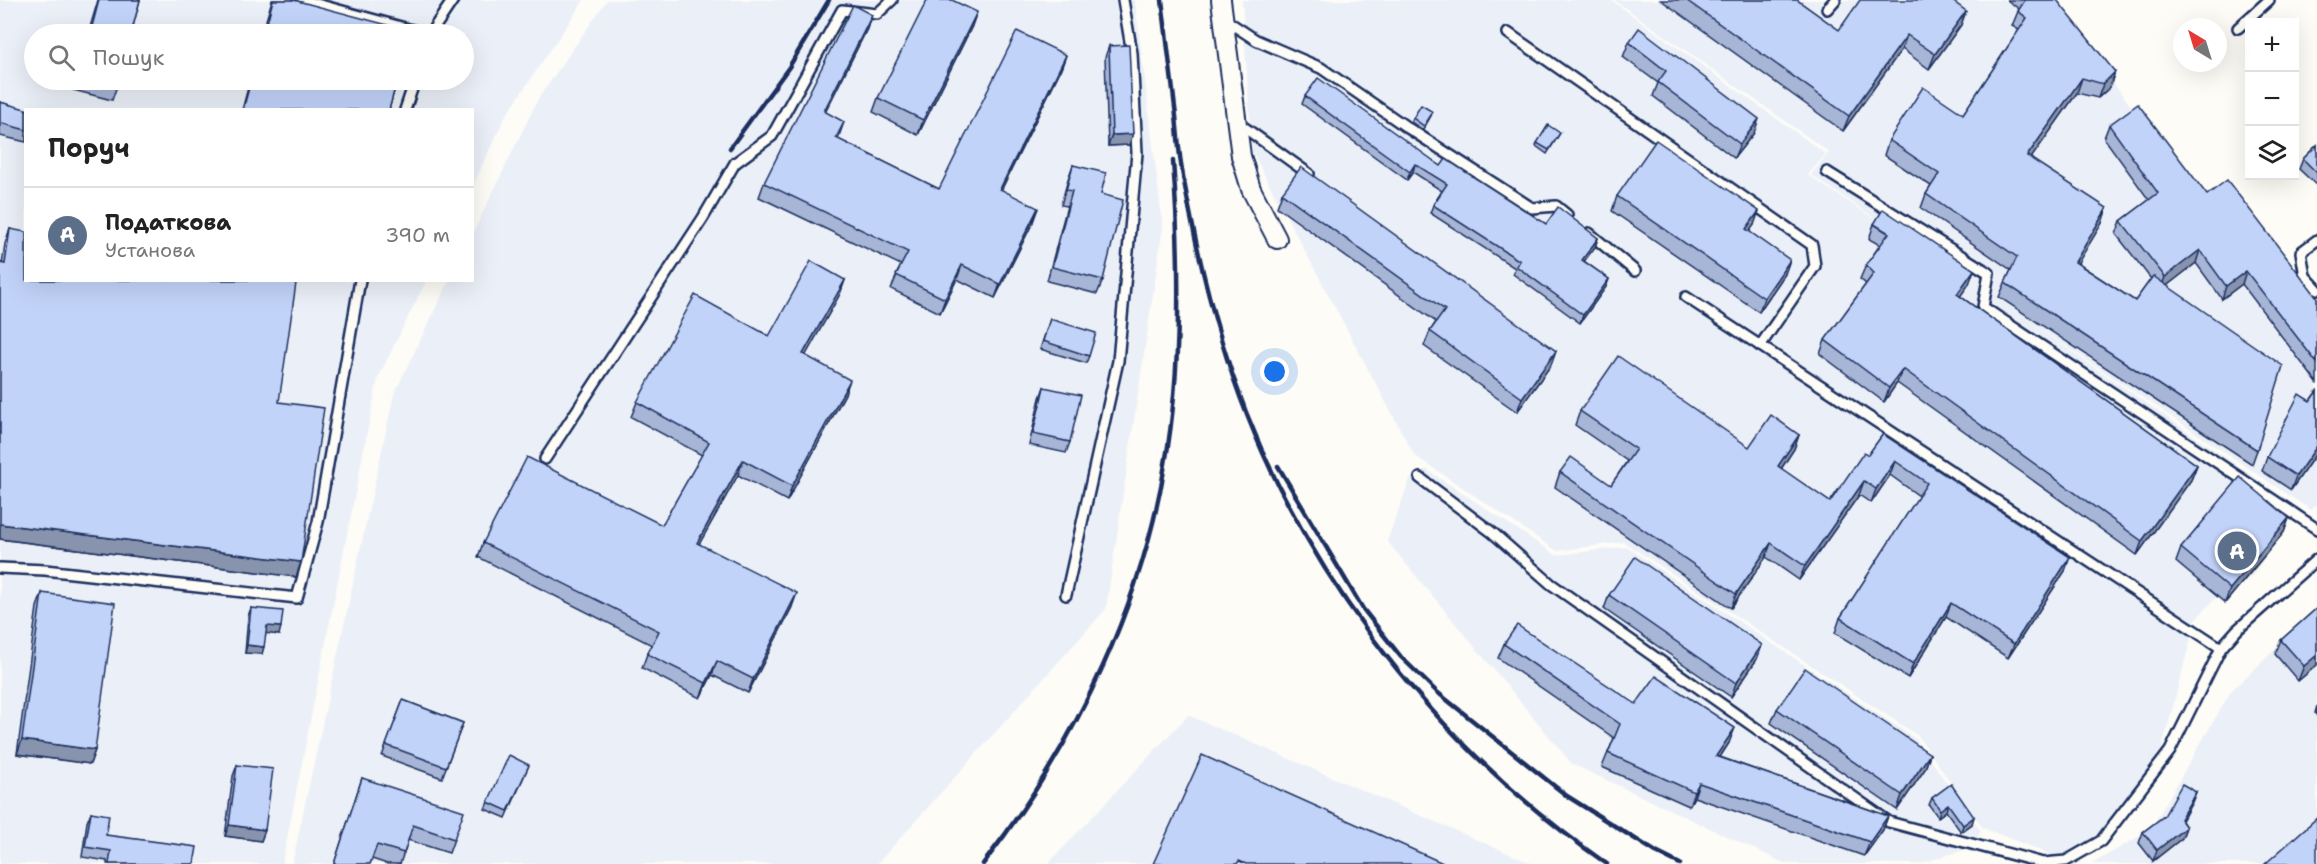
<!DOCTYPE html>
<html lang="uk">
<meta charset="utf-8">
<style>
:root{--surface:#fff;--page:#f2f2f2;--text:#222;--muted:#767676;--line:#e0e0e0;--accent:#0b8043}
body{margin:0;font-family:"Shantell Sans",sans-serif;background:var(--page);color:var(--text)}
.controls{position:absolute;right:18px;top:18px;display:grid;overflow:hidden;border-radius:0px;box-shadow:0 6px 24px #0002}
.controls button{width:54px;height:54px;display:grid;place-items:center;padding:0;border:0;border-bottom:2px solid var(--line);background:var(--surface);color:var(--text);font:30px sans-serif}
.compass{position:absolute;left:2173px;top:18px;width:54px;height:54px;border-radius:50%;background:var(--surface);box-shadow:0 6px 24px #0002;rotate:322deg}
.you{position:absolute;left:1275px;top:372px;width:21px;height:21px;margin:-15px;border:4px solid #fff;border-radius:50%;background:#1a73e8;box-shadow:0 0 0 9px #1a73e833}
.badge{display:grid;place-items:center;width:39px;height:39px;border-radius:50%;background:var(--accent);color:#fff;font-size:20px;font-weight:700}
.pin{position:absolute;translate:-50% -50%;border:3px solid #fff;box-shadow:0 2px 6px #0006}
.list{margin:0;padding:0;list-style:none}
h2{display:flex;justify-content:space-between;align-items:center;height:78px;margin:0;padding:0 24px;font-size:26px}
h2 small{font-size:20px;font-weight:400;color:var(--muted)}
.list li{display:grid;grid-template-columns:39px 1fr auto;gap:18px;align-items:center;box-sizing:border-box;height:96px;padding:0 24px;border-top:2px solid var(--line)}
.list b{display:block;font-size:22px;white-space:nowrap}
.list p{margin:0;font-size:20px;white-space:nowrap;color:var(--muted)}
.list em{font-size:20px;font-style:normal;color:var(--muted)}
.icon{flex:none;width:33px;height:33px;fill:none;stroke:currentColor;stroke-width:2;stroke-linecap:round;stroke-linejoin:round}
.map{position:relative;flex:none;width:2317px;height:864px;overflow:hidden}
.search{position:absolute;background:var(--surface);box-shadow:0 6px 24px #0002;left:24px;top:24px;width:450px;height:66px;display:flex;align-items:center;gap:15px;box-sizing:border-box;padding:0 21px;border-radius:33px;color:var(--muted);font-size:22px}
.panel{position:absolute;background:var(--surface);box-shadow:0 6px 24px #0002;left:24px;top:108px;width:450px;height:174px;border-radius:0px}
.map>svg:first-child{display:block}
.built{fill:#ebf0f8;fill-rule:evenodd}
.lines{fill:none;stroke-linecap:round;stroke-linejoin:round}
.service-casing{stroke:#1b2f5e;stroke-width:14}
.minor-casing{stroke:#1b2f5e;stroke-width:22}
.service{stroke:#fdfcf7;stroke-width:9}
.minor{stroke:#fdfcf7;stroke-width:18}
.rail{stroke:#1b2f5e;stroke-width:4.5}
.wall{fill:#a7b5d6;stroke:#1b2f5e;stroke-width:1.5}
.shaded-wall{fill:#8894ae;stroke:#1b2f5e;stroke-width:1.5}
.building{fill:#c2d3f9;stroke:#1b2f5e;stroke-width:1.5}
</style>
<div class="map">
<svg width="2317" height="864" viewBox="0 0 2317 864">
<rect width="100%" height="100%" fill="#fdfcf7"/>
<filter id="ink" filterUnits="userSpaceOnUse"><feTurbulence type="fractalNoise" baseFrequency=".0167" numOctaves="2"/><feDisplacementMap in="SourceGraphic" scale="12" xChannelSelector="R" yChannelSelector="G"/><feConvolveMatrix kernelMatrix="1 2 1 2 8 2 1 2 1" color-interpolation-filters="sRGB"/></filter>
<g filter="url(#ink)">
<g class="built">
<path d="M0,0h584l-79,117 -32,68 -1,-75h-446v170l400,1 -48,97 -96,486h-282zM34,34h430v46h-430z"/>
<polygon points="607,0 1135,0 1163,227 1106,609 877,864 292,864 394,394 449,281 472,280 473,233 538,99"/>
<polygon points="1242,0 1611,0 1826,154 1808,175 1923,251 1811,175 1829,152 1614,0 2050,0 2317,350 2317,505 2311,510 2025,319 2300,509 2196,619 2162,748 2115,821 2062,859 1983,828 1918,736 1624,542 1557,551 1414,455 1252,152"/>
<polygon points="1426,469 1556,555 1627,547 1916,739 1981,831 1971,848 1919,864 1786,864 1572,764 1387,541 1410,479"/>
<polygon points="2317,610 2317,864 2092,864 2150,830 2231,691"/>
<polygon points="1188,715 1533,864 1048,864"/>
</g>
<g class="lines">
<g class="service-casing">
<g id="service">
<polyline points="302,0 427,34"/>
<polyline points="1827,9 1835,0"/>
<polyline points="1224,19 1256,40 1321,68 1408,128 1532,208 1556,206 1567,215"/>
<polyline points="2238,28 2269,0"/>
<polyline points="1508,33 1812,245 1815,266 1760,346"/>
<polyline points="430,34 453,0"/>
<polyline points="405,110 415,80"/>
<polyline points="1238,123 1309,174"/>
<polyline points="1827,172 1989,273 1983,307 2317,529"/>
<polyline points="1589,233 1635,271"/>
<polyline points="2317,240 2301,252 2305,276 2317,289"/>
<polyline points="1686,297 2221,648"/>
<polyline points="545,459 703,218 735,163 772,136 842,10 877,14 892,0"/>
<polyline points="1420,478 1493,533 1551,584 1889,822 2043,863 2066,861 2101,841 2170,751 2221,648 2237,630 2317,559"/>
<polyline points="0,568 45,570 297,598 318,522 360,280"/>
<polyline points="1066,595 1118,361 1137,153 1132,53 1123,0"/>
</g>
</g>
<g class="minor-casing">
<polyline id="minor" points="1221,0 1241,156 1251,189 1277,239"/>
</g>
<use href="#service" class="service"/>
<use href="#minor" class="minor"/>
<g class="rail">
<path d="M1162,0c5,39 9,77 14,116 2,20 3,40 7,60 10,55 22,110 38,163 62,211 206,401 386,525"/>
<polyline points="730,148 789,67 829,0"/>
<polyline points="1278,466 1363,609 1401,657 1437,692 1567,796 1656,852 1680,864"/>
<path d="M983,864c94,-121 163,-265 185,-418 14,-93 12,-191 5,-285"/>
</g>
</g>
<g class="wall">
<polygon points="98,0 140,0 131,34 88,34"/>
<polygon points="272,0 294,0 409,34 262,34"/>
<polygon points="1661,0 1797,0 1839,30 1966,11 1961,25 1929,69 1902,49 1843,131"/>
<polygon points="2007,0 2057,0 2110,87 2098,98 2077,93 2031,158 2102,223 2077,263 2135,301 2151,279 2116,234 2121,221 2149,200 2104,138 2109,125 2207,195 2317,297 2317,383 2242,284 2222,299 2196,263 2166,286 2257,450 2252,464 1999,297 2005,283 2011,270 1921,208 1926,194 1931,186 1884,155 1889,140 1963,114 2019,30 2012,26 2019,9"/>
<polygon points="972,26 918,135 873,112 878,98"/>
<polygon points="867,29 825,112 844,122 838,139 939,189 1066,55 1061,69 1001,190 1033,222 995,298 957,279 940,313 891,289 901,265 759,197 764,183"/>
<polygon points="1629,42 1754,133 1734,158 1653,96 1658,83 1623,57"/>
<polygon points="1109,46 1133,134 1129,145 1108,146 1105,57"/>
<polygon points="76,80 119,80 112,100 73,90"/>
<polygon points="250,80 397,80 389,110 242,110"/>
<polygon points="1305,96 1441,166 1546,224 1598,238 1595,247 1584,261 1609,279 1606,287 1580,323 1513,274 1515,268 1430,213 1433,205 1442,191 1413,172 1407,180 1302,104"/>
<polygon points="0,102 26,110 26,142 0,136"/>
<polygon points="1431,116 1423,130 1411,122 1413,118"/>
<polygon points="1560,133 1547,154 1536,146 1537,143"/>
<polygon points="2317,145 2317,186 2299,169 2303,159"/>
<polygon points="1073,165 1101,194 1103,280 1097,294 1047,281 1067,206 1061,205 1068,179"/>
<polygon points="1282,193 1556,351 1551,365 1517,412 1424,346 1430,331 1436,322 1277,207"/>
<polygon points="1617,196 1754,225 1749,231 1785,274 1759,312 1612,211"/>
<polygon points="1874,224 1969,284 1960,296 2197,465 2191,480 2137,555 1897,383 1884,402 1820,354 1825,340 1866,284 1860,279 1866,265 1880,245 1869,239"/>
<polygon points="10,229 279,402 301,562 296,577 0,539 0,263 2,264 5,244"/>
<polygon points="845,280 840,294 805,356 845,394 787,501 738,475 699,544 792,607 748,693 712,675 700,698 642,668 647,654 652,645 478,557 483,543 662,525 702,455 631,417 637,402 769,336"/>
<polygon points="1050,319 1089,356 1086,363 1040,349"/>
<polygon points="1044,387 1070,442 1066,453 1029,445 1040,398"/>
<polygon points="2317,391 2317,452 2291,490 2262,471 2267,457"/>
<polygon points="1580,411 1749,447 1799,435 1794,449 1781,469 1830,502 1868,455 1883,434 2065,571 2008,658 1946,617 1908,678 1835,633 1840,618 1919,496 1890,475 1871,503 1859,495 1799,580 1766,557 1731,608 1555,487 1560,472 1611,485 1627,461 1575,425"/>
<polygon points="2289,518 2284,532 2225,603 2176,562 2181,548"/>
<polygon points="42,593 95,750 90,764 17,754 37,607"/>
<polygon points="1609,595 1762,645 1757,659 1731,697 1604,609"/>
<polygon points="251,608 279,635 266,633 262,654 245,653 248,616"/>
<polygon points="2317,608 2317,665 2298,681 2275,654 2281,640"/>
<polygon points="1504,644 1636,704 1729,743 1720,757 1888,816 1883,830 1864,856 1694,797 1689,806 1602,767 1614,738 1498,658"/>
<polygon points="403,700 463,723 442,778 382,756"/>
<polygon points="2317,706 2317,716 2315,713"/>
<polygon points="1777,709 1930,754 1925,769 1897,810 1771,723"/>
<polygon points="237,765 265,830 261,841 225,836 233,776"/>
<polygon points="529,765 506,818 485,809 488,802"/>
<polygon points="362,778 454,839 449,853 408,840 400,864 387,864 372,859 370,864 334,864"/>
<polygon points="1951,784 1972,824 1961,832 1946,811 1938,817 1929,805 1932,798"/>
<polygon points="2196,792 2192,802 2182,821 2186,827 2182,838 2153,861 2139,843 2143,832"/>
<polygon points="91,812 106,835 194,864 107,864 107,861 82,857 87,822"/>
</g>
<g class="shaded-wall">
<polygon points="1966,11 1961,25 1929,69 1935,54"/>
<polygon points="977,12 972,26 918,135 923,120"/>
<polygon points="872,15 867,29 819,125 824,111"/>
<polygon points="1907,35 1902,49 1843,131 1849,116"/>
<polygon points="1066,55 1061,69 995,203 1000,189"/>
<polygon points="2115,72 2110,87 2098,98 2103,84"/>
<polygon points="2082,78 2077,93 2022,171 2027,156"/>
<polygon points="1759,119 1754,133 1734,158 1740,144"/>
<polygon points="1133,134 1129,145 1108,146 1112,135"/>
<polygon points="1415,164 1413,172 1407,180 1410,172"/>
<polygon points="1038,208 1033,222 995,298 1000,284"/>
<polygon points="2107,208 2102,223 2070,276 2075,262"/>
<polygon points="1759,211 1754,225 1741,244 1746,229"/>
<polygon points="1598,238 1595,247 1579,268 1582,260"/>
<polygon points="2200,250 2196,263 2160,291 2165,277"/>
<polygon points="1790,260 1785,274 1759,312 1764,298"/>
<polygon points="962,265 957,279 940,313 945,299"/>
<polygon points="1974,270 1969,284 1952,308 1957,294"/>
<polygon points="2246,271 2242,284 2222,299 2226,286"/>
<polygon points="1609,279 1606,287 1580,323 1583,315"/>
<polygon points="845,280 840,294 798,369 803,354"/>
<polygon points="1556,351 1551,365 1517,412 1522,398"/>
<polygon points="1903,369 1897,383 1884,402 1889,388"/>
<polygon points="850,380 845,394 787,501 792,486"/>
<polygon points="1799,435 1794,449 1773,481 1778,466"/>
<polygon points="2317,446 2317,452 2291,490 2296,476"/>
<polygon points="743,460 738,475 692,557 697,543"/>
<polygon points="1895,461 1890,475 1871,503 1876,489"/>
<polygon points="2197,465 2191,480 2137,555 2142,541"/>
<polygon points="1864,481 1859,495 1799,580 1805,566"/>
<polygon points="2289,518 2284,532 2225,603 2230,589"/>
<polygon points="0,524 301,562 296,577 0,539"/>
<polygon points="1771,543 1766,557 1731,608 1736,594"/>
<polygon points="2070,557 2065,571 2008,658 2014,644"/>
<polygon points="797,593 792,607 748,693 753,679"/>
<polygon points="1951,603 1946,617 1908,678 1913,664"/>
<polygon points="267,626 281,627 279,635 264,633"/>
<polygon points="247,645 264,647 262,654 245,653"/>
<polygon points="1762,645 1757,659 1731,697 1736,683"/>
<polygon points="2317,655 2317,665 2298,681 2304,666"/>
<polygon points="717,661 712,675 700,698 706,683"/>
<polygon points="1735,728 1729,743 1711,771 1716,756"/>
<polygon points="22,740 95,750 90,764 17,754"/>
<polygon points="1930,754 1925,769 1897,810 1902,795"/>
<polygon points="1699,783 1694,797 1689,806 1694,792"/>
<polygon points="2196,792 2192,802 2176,830 2180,819"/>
<polygon points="1948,804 1946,811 1938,817 1940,810"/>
<polygon points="1888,816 1883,830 1864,856 1870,842"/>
<polygon points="1974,817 1972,824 1961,832 1963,825"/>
<polygon points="229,825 265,830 261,841 225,836"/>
<polygon points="2186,827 2182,838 2153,861 2157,850"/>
</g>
<g class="building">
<polygon points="99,0 140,0 131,34 90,34"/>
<polygon points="273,0 294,0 410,31 409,34 264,34"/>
<polygon points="927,0 952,0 977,12 923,120 878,98"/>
<polygon points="1686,0 1797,0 1839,30 1860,0 1951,0 1966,11 1935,54 1907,35 1849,116"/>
<polygon points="2025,0 2057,0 2115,72 2103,84 2082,78 2027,156 2107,208 2075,262 2135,301 2153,276 2283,366 2257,450 2005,283 2017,257 1926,194 1939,174 1889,140 1923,87 1963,114 2027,18 2018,11"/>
<polygon points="853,5 872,15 824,111 844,122 836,138 939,189 1017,31 1066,55 1000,189 1038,208 1000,284 962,265 945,299 896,275 908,252 764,183"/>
<polygon points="1639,28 1759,119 1740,144 1658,82 1666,71 1629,42"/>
<polygon points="1129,45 1133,134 1112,135 1109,46"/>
<polygon points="1318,78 1441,166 1446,159 1546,224 1558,207 1598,238 1582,260 1609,279 1583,315 1516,266 1520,261 1433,205 1447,184 1415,164 1410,172 1305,96"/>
<polygon points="93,80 119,80 117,86"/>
<polygon points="251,80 397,80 389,110 243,110"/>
<polygon points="0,102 29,110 26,110 26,130 0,123"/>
<polygon points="2138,104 2207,195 2227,180 2317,297 2317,363 2246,271 2226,286 2200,250 2165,277 2121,221 2158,193 2109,125"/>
<polygon points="1421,105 1433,112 1424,126 1413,118"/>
<polygon points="1548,125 1560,133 1549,150 1537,143"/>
<polygon points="1656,140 1759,211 1746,229 1790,260 1764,298 1617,196"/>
<polygon points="2317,145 2317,173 2303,159"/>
<polygon points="1073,165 1106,173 1101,194 1123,200 1103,280 1052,267 1072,191 1066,190"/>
<polygon points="1301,167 1556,351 1522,398 1430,331 1445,310 1282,193"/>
<polygon points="1883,209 1974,270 1957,294 2197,465 2142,541 1903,369 1889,388 1825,340 1874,273 1866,265 1889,233 1874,224"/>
<polygon points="10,229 26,232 26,280 279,280 296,283 279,402 324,408 301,562 0,524 0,263 5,264"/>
<polygon points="811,261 845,280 803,354 850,380 792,486 743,460 697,543 797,593 753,679 717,661 706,683 647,654 659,631 483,543 527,457 662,525 709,442 637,402 695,295 769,336"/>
<polygon points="1050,319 1096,333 1089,356 1043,341"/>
<polygon points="1618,356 1749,447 1771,415 1799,435 1778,466 1830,502 1864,452 1868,455 1883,434 2070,557 2014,644 1951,603 1913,664 1840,618 1927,483 1895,461 1876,489 1864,481 1805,566 1771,543 1736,594 1560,472 1571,457 1611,485 1636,449 1580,411"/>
<polygon points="1044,387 1081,395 1070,442 1033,434"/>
<polygon points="2317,391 2317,446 2296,476 2267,457 2299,394 2310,401"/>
<polygon points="2240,477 2289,518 2230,589 2181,548"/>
<polygon points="1635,557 1762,645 1736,683 1609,595"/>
<polygon points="42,593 115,603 95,750 22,740"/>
<polygon points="251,608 283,611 281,627 267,626 264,647 247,645"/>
<polygon points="2317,608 2317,655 2304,666 2281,640"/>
<polygon points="1517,625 1636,704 1656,676 1735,728 1716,756 1888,816 1870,842 1699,783 1694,792 1608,753 1620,724 1504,644"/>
<polygon points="1805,668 1930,754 1902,795 1777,709"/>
<polygon points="403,700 463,723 446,767 386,745"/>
<polygon points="509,755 529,765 508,811 488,802"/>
<polygon points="1202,755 1445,864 1246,864 1239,861 1237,864 1153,864"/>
<polygon points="237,765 273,769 265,830 229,825"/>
<polygon points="362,778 464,811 454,839 413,825 404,853 377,845 370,864 334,864"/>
<polygon points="1951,784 1974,817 1963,825 1948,804 1940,810 1932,798"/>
<polygon points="2182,784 2196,792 2180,819 2186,827 2157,850 2143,832 2164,816"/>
<polygon points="91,812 109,815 106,835 197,847 194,864 109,864 111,851 85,847"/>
<polygon points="2317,818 2317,864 2265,864"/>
</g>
</g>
</svg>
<div class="controls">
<button>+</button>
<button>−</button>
<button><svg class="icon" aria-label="layers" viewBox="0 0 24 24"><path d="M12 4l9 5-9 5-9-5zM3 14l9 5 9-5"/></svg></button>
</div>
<svg class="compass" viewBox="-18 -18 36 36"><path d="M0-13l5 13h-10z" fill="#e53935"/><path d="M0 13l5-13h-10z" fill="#767676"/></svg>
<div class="you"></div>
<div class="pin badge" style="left:2237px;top:551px;background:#5c6f8a">A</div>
<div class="search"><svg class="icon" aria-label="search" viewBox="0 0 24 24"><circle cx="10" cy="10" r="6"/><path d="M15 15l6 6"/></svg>Пошук</div>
<section class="panel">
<h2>Поруч<small></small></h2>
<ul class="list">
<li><span class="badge" style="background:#5c6f8a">A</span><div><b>Податкова</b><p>Установа</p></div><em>390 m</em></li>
</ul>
</section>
</div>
